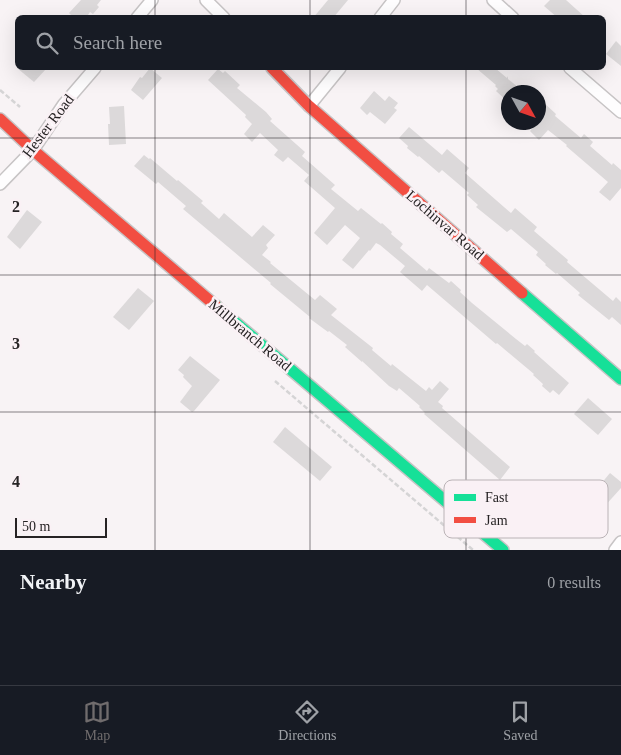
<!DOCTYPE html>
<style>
:root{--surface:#171b24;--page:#242831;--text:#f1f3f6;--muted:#9ea1a6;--line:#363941;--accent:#706c6d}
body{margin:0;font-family:Georgia,serif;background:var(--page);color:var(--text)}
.compass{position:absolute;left:501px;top:85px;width:45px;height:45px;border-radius:50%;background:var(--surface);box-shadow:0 5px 20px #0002;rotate:130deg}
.scale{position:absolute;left:15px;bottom:12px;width:92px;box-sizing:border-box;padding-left:5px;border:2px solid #262324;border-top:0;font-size:14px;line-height:18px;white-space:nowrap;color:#262324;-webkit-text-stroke:4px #faf1f5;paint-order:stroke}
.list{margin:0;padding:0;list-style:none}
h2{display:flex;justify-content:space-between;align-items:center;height:65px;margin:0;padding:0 20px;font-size:21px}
h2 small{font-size:16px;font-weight:400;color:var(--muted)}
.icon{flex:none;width:28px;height:28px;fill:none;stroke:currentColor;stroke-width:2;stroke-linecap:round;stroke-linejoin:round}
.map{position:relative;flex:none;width:621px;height:550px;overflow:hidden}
.search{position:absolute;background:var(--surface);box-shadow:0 5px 20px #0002;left:15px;right:15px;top:15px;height:55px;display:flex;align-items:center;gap:12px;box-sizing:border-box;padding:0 18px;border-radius:8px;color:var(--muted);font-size:19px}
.sheet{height:135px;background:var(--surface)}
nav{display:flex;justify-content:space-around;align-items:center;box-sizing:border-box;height:70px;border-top:1px solid var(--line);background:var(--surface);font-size:14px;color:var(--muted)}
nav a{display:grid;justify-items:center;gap:2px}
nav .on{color:var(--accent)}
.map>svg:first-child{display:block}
.building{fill:#dcd9da}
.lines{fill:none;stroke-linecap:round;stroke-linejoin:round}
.street-casing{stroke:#c7c4c5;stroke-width:14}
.fast-casing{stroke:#c7c4c5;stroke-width:14}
.jam-casing{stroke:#c7c4c5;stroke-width:14}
.path{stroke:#d5d4d5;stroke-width:2.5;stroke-dasharray:5 2.5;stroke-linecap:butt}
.street{stroke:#fefdfe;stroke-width:11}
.fast{stroke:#16e098;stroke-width:11}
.jam{stroke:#f24e42;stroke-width:11}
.grid{fill:none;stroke:#262324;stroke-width:1;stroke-opacity:0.55}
.labels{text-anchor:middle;stroke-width:5;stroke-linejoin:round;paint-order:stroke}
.street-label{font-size:15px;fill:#262324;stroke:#faf1f5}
.key{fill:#faf1f5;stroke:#bab3b6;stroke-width:1}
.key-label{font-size:14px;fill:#262324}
.grid-label{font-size:16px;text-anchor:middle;font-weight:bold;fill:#262324;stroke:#faf1f5;stroke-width:5;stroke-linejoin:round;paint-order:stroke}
</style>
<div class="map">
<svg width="621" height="550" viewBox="0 0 621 550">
<rect width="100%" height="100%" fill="#f8f3f5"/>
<g class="building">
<polygon points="81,0 101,0 97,5 99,7 93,14 90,12 86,18 74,18 69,13"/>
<polygon points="328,0 348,0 333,18 313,18"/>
<polygon points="550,0 566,0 586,18 558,18 544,6"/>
<polygon points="616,41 621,46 621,66 606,54"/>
<polygon points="17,68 47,68 34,82"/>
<polygon points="150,68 162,78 143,100 131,90 140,77 142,78"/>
<polygon points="476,68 495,68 507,78 508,76 508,79 524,92 508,92 508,102 496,91 498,89 495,86 496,85"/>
<polygon points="218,69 223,73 225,71 240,85 237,88 266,112 272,119 270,121 305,152 302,156 335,185 331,189 358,211 361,208 381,224 382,223 392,232 391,234 403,244 400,248 427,271 429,268 449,283 451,281 461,290 460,292 472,303 516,339 525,346 527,344 535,351 534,352 569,383 559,395 553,390 550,393 542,386 543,384 533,375 534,374 497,343 496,344 427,285 422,291 400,272 405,266 380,245 376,243 370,251 369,250 353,269 342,260 360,238 345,225 327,245 314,233 335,208 304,181 309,175 288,157 283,162 274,155 278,150 260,133 252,142 244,134 252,124 245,117 246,115 208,80"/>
<polygon points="374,91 385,101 389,96 398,103 394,108 397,110 385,124 370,112 367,115 360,108"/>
<polygon points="544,103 556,114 555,116 581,138 584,134 593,142 590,146 612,165 613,163 621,170 621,188 610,201 599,192 608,182 566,146 567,145 548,130 539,140 530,131 538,122 538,110"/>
<polygon points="124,106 126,144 109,145 108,124 110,124 109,107"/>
<polygon points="409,127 442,155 447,149 469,168 465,173 511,213 515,208 537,227 534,231 568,260 567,262 613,301 616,297 621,302 621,325 612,317 609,320 578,295 580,293 557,273 556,274 545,265 546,264 536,255 538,252 511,229 507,232 476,207 478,205 467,195 469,193 442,170 439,173 419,156 418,157 407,148 408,146 399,138"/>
<polygon points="144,155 149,159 150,158 177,181 178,180 203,201 201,203 219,219 224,213 252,237 263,225 275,235 266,245 268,248 262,255 271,262 270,263 315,300 320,295 337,309 331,315 373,348 372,350 391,366 392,364 426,391 429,387 432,390 440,381 449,389 438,402 443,406 442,408 510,467 500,480 424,414 425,413 419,407 420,406 399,388 397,391 389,386 362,361 362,362 345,347 347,345 329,331 328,332 309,318 310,317 270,284 271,283 183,209 186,206 158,182 156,184 134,166"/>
<polygon points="27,210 42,222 20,249 7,237"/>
<polygon points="138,288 154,301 129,330 113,317"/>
<polygon points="190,356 220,380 194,411 192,412 180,402 192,386 183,377 184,375 178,370"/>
<polygon points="588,398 612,419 598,435 574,414"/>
<polygon points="285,427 332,467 320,481 273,442"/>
<polygon points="610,473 621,482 621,488 603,508 590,497"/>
</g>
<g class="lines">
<g class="street-casing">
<g id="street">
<polyline points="206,0 224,18"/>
<polyline points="493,0 513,18"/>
<polyline points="137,18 152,0"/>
<polyline points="380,18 394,0"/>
<polyline points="570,68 621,112"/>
<polyline points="309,106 340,68"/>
<polyline points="0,184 33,150 64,104 95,68"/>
<polyline points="615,550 621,542"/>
</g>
</g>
<g class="fast-casing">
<g id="fast">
<polyline points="522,293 621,379"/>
<polyline points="216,306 503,550"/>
</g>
</g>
<g class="jam-casing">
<g id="jam">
<polyline points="272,68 309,106 522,293"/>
<polyline points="0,119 33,150 216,306"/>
</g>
</g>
<g class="path">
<polyline points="0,90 20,107"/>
<polyline points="275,381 473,550"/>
</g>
<use href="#street" class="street"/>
<use href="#fast" class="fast"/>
<use href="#jam" class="jam"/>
</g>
<path class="grid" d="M155,0v18M310,0v18M466,0v18M155,68v482M310,68v482M466,68v482M0,138h621M0,275h621M0,412h621"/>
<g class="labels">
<g class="street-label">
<text transform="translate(48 126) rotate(-53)" y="5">Hester Road</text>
<text transform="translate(445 225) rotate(41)" y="5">Lochinvar Road</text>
<text transform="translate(250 335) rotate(40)" y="5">Millbranch Road</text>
</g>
</g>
<rect x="444" y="480" width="164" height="58" rx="8" class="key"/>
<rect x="454" y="494" width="22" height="7" fill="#16e098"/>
<rect x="454" y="517" width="22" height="6" fill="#f24e42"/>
<g class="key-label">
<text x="485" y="502">Fast</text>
<text x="485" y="525">Jam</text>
</g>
<g class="grid-label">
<text x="16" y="212">2</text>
<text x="16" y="349">3</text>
<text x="16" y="487">4</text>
</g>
</svg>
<svg class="compass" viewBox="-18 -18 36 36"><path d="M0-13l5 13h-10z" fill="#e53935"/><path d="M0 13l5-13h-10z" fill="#9ea1a6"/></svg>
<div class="scale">50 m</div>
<div class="search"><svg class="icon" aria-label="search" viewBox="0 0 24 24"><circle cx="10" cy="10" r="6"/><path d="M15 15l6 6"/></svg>Search here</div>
</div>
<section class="sheet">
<h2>Nearby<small>0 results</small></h2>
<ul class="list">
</ul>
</section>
<nav>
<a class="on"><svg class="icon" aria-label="map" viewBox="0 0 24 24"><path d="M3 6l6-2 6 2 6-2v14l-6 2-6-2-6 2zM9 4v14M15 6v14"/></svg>Map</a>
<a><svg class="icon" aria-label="directions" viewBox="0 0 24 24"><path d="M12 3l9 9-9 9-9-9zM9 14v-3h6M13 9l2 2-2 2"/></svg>Directions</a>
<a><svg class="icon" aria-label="saved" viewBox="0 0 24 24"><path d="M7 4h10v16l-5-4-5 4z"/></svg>Saved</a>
</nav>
